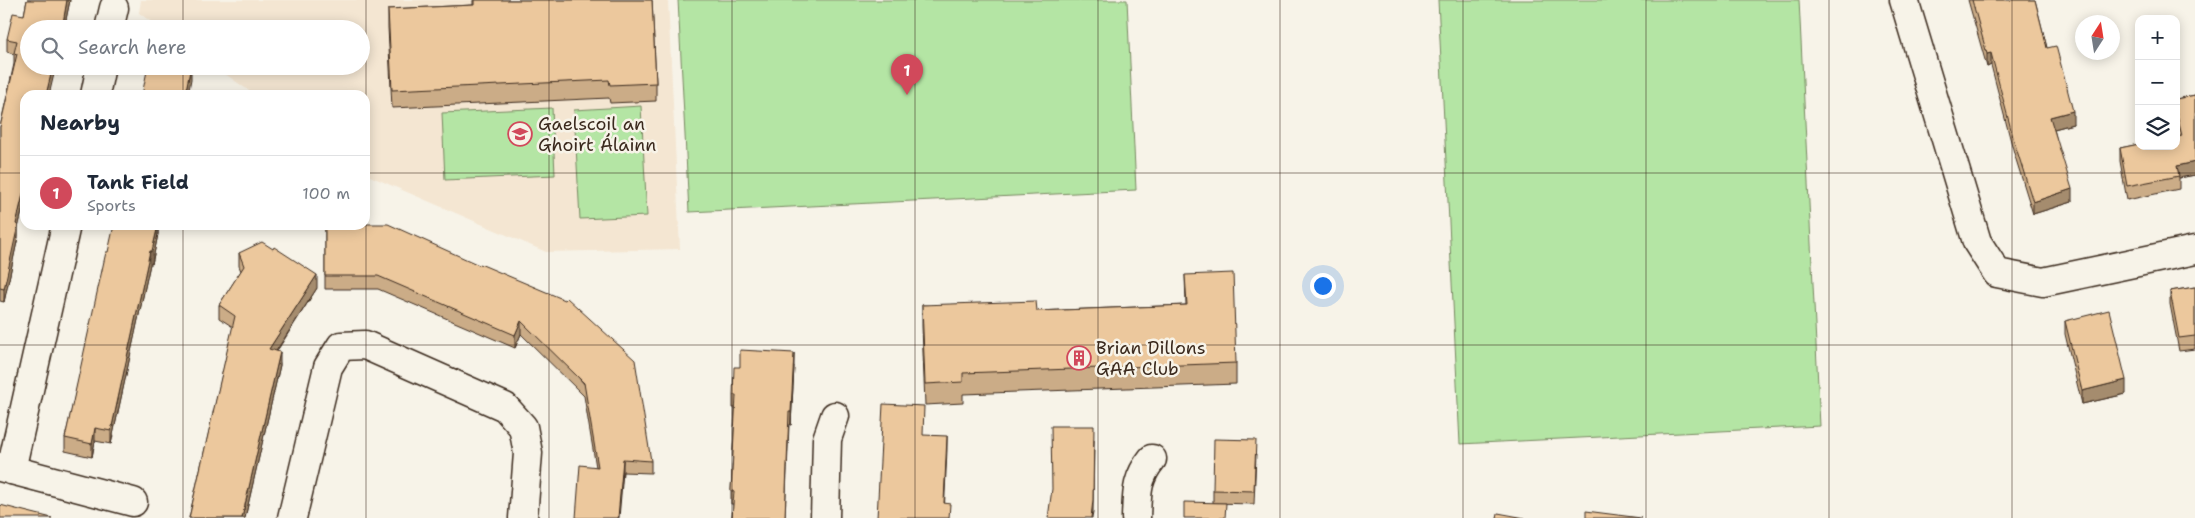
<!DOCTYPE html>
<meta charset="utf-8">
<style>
:root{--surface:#fff;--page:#f6f6f7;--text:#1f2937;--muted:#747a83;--line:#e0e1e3;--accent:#d1495b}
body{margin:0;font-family:"Shantell Sans",sans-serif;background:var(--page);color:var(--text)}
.controls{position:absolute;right:15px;top:15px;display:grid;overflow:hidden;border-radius:10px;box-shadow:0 2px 12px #0003}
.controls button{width:45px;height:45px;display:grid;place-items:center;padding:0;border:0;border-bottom:1px solid var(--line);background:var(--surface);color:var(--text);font:25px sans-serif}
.compass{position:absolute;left:2075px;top:15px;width:45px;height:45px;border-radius:50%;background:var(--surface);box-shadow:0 2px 12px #0003;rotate:12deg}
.you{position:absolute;left:1322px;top:285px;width:18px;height:18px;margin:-12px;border:4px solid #fff;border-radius:50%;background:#1a73e8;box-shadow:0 0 0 8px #1a73e833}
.badge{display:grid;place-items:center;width:32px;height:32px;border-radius:50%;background:var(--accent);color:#fff;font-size:16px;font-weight:700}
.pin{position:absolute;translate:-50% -41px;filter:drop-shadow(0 1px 2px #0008)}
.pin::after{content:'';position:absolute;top:26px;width:18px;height:15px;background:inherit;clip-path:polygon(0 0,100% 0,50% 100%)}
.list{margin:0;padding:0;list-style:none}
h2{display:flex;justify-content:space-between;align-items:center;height:65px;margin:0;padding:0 20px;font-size:21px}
h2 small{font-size:16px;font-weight:400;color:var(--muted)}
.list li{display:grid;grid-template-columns:32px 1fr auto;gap:15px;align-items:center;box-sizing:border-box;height:75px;padding:0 20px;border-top:1px solid var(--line)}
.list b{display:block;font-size:19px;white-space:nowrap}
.list p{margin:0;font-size:16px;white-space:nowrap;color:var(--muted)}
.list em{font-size:16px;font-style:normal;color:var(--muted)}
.icon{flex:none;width:28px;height:28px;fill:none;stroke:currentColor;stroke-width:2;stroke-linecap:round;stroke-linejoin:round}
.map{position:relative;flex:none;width:2195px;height:518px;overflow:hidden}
.search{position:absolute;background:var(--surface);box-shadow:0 2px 12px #0003;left:20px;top:20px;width:350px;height:55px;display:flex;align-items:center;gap:12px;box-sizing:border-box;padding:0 18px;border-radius:28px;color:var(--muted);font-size:19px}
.panel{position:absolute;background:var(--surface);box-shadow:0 2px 12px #0003;left:20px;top:90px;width:350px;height:140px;border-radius:15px}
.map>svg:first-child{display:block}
.built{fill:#f4e6d2}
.green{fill:#b4e5a4;stroke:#788861}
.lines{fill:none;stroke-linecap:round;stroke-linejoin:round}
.minor-casing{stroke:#3b2a1e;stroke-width:31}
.minor{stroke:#f7f3e8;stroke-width:28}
.wall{fill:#cbac87;stroke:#3b2a1e}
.shaded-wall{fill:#a58c6e;stroke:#3b2a1e}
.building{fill:#ecc89d;stroke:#3b2a1e}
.grid{fill:none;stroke:#3b2a1e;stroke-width:1;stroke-opacity:0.55}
.labels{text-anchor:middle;stroke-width:5;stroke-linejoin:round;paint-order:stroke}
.poi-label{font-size:18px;fill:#3b2a1e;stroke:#f7f3e8;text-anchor:start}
</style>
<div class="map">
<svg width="2195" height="518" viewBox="0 0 2195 518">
<rect width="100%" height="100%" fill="#f7f3e8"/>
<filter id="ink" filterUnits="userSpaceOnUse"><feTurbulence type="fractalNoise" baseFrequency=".02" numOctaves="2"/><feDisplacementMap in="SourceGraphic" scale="10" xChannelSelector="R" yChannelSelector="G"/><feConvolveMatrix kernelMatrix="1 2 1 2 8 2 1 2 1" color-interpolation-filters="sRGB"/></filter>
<g filter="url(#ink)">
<polygon class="built" points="141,0 668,0 680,249 546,252 365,174 365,95 255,95 214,66 361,66 361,29 161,29 139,13"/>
<g class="green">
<polygon points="678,0 1127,0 1136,190 689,212"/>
<polygon points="1438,0 1799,0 1820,426 1460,444"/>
<polygon points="641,106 647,216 580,219 574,110"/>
<polygon points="552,108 555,175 445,180 442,113"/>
</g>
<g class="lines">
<g class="minor-casing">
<g id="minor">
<polyline points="1904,0 1977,242 1997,273 2043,282 2195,250"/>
<polyline points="109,29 114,8"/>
<polyline points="95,95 101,66"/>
<polyline points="0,467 133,502"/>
<polyline points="11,470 66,225"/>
<polyline points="292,518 328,367 341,346 365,345 505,407 523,427 528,453 523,518"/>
<polyline points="825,518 827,439 835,416"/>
<path d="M1136,518c1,-25 0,-39 16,-59"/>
</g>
</g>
<use href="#minor" class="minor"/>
</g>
<g class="wall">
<polygon points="27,0 70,0 64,29 29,29 29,66 60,66 58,75 54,74 25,95 25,199 18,228 18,237 4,302 0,301 0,127 14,64 14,54 7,52 7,39 24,15"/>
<polygon points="473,0 652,0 656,83 656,101 610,103 609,98 392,108 388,27 388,9 473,5"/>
<polygon points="1968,0 2035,0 2047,48 2073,124 2054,129 2072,202 2033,214 2014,153 1991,65 1987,67"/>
<polygon points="2195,95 2195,175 2179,178 2179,189 2127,200 2120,161 2120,148 2179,136 2176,124 2176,99"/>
<polygon points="158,225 158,234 152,264 150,264 111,444 95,441 92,457 65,451 65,438 108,252"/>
<polygon points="325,225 479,265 480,264 651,461 651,473 623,472 596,467 584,396 521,334 515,348 378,289 325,289"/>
<polygon points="239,253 317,288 277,351 280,365 245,518 189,518 233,327 219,318 219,305 241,271 239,266"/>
<polygon points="1185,275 1236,363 1236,384 963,394 963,403 925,405 922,326 922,305 1037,311 1186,305"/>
<polygon points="2195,287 2195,349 2179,351 2170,304 2170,291"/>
<polygon points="2065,321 2126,394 2082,404 2065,334"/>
<polygon points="794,366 791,425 789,425 785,518 732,518 733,504 731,504 731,491 735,408 733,408 733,395"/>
<polygon points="1256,454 1254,504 1213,503 1213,490"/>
</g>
<g class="shaded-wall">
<polygon points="67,0 70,0 64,29 62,29"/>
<polygon points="1991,53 1991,65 1987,67 1987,54"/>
<polygon points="53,66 54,66 54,74 49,95 46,95"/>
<polygon points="191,66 191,79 188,95 185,95"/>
<polygon points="2073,111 2073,124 2050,130 2050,117"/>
<polygon points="2195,162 2195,175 2179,178 2177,166"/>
<polygon points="25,186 25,199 18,228 18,237 4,302 4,289 16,224"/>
<polygon points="2072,189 2072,202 2033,214 2033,202"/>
<polygon points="158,225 158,234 152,264 152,251"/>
<polygon points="150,251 150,264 111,444 111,431"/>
<polygon points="317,275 317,288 269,362 269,349"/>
<polygon points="521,321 521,334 515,348 515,335"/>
<polygon points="280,352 280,365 245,518 242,518"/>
<polygon points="794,353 794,366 791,425 791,412"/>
<polygon points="2126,380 2126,394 2082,404 2082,391"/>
<polygon points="95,428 95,441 92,457 92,444"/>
<polygon points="947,436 947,449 944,516 944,503"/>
<polygon points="1094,439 1093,513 1092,518 1091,518"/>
<polygon points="623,459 623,472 619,518 618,518"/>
</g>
<g class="building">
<polygon points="27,0 67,0 62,29 29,29 29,66 53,66 46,95 25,95 25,186 16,224 18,225 4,289 0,288 0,127 17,54 14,53 17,41 7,39 13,13 24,15"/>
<polygon points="474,0 652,0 656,83 610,85 609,80 392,90 388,9 474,5"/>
<polygon points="1972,0 2035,0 2047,48 2056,46 2073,111 2050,117 2072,189 2033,202 2014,141 1991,53 1987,54"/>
<polygon points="148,66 191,66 185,95 142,95"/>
<polygon points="2195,95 2195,162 2177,166 2179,176 2127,186 2120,148 2139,144 2139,146 2176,146 2176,137 2182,136 2176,111 2176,99"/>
<polygon points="365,224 388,224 479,265 480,264 565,300 567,298 635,360 651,461 623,459 618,518 576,518 580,465 598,467 584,383 521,321 515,335 378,276 325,276 325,225 365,225"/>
<polygon points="114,225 158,225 152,251 150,251 111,431 95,428 92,444 65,438 106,252 108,252"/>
<polygon points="262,242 273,249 274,247 317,275 269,349 280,352 242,518 189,518 235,316 219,305 244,266 239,253"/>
<polygon points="1233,273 1236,363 963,373 963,382 925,384 922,305 1036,301 1037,311 1187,305 1185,275"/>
<polygon points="2195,287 2195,336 2179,338 2170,291"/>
<polygon points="2109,310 2126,380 2082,391 2065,321"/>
<polygon points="740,350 794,353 791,412 789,412 785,518 732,518 734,491 731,491 736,395 733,395 734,367 740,367"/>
<polygon points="883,404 924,406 923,435 947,436 944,503 950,504 949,518 877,518"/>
<polygon points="1051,426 1094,426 1093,500 1091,518 1048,518 1052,489"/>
<polygon points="1214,439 1256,440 1254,491 1213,490"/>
<polygon points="1184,502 1226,503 1225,518 1184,518"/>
<polygon points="0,505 52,518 0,518"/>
<polygon points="1586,511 1641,518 1586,518"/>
<polygon points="1498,513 1525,518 1497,518"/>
</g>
</g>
<path class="grid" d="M183,0v29M366,0v518M549,0v518M732,0v518M915,0v518M1098,0v518M1280,0v518M1463,0v518M1646,0v518M1829,0v518M2012,0v518M183,66v29M0,173h25M365,173h1830M183,225v293M0,345h2195"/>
<defs>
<g id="school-ring" transform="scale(1.25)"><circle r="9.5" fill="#f7f3e8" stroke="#d1495b" stroke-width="1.5"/><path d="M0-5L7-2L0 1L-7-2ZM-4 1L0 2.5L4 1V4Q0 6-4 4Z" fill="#d1495b"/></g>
<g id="building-ring" transform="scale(1.25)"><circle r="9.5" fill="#f7f3e8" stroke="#d1495b" stroke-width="1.5"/><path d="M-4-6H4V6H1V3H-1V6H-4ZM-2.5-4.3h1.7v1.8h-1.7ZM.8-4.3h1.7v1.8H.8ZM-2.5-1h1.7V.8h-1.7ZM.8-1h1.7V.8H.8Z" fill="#d1495b"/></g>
</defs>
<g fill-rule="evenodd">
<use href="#school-ring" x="520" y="134"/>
<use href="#building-ring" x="1079" y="358"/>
</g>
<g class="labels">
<g class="poi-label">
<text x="538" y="130">Gaelscoil an<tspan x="538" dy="21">Ghoirt Álainn</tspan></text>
<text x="1096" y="354">Brian Dillons<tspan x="1096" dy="21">GAA Club</tspan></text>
</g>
</g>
</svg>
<div class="controls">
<button>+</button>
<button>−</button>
<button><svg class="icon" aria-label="layers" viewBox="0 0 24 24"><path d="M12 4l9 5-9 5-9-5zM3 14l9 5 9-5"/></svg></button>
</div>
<svg class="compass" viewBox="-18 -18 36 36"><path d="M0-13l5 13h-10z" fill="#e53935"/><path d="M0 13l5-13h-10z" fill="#747a83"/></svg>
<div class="you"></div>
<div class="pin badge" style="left:907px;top:95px">1</div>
<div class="search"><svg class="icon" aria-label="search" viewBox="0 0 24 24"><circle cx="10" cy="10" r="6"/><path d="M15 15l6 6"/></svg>Search here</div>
<section class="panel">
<h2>Nearby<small></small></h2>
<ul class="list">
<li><span class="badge">1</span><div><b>Tank Field</b><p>Sports</p></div><em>100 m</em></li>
</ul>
</section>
</div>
